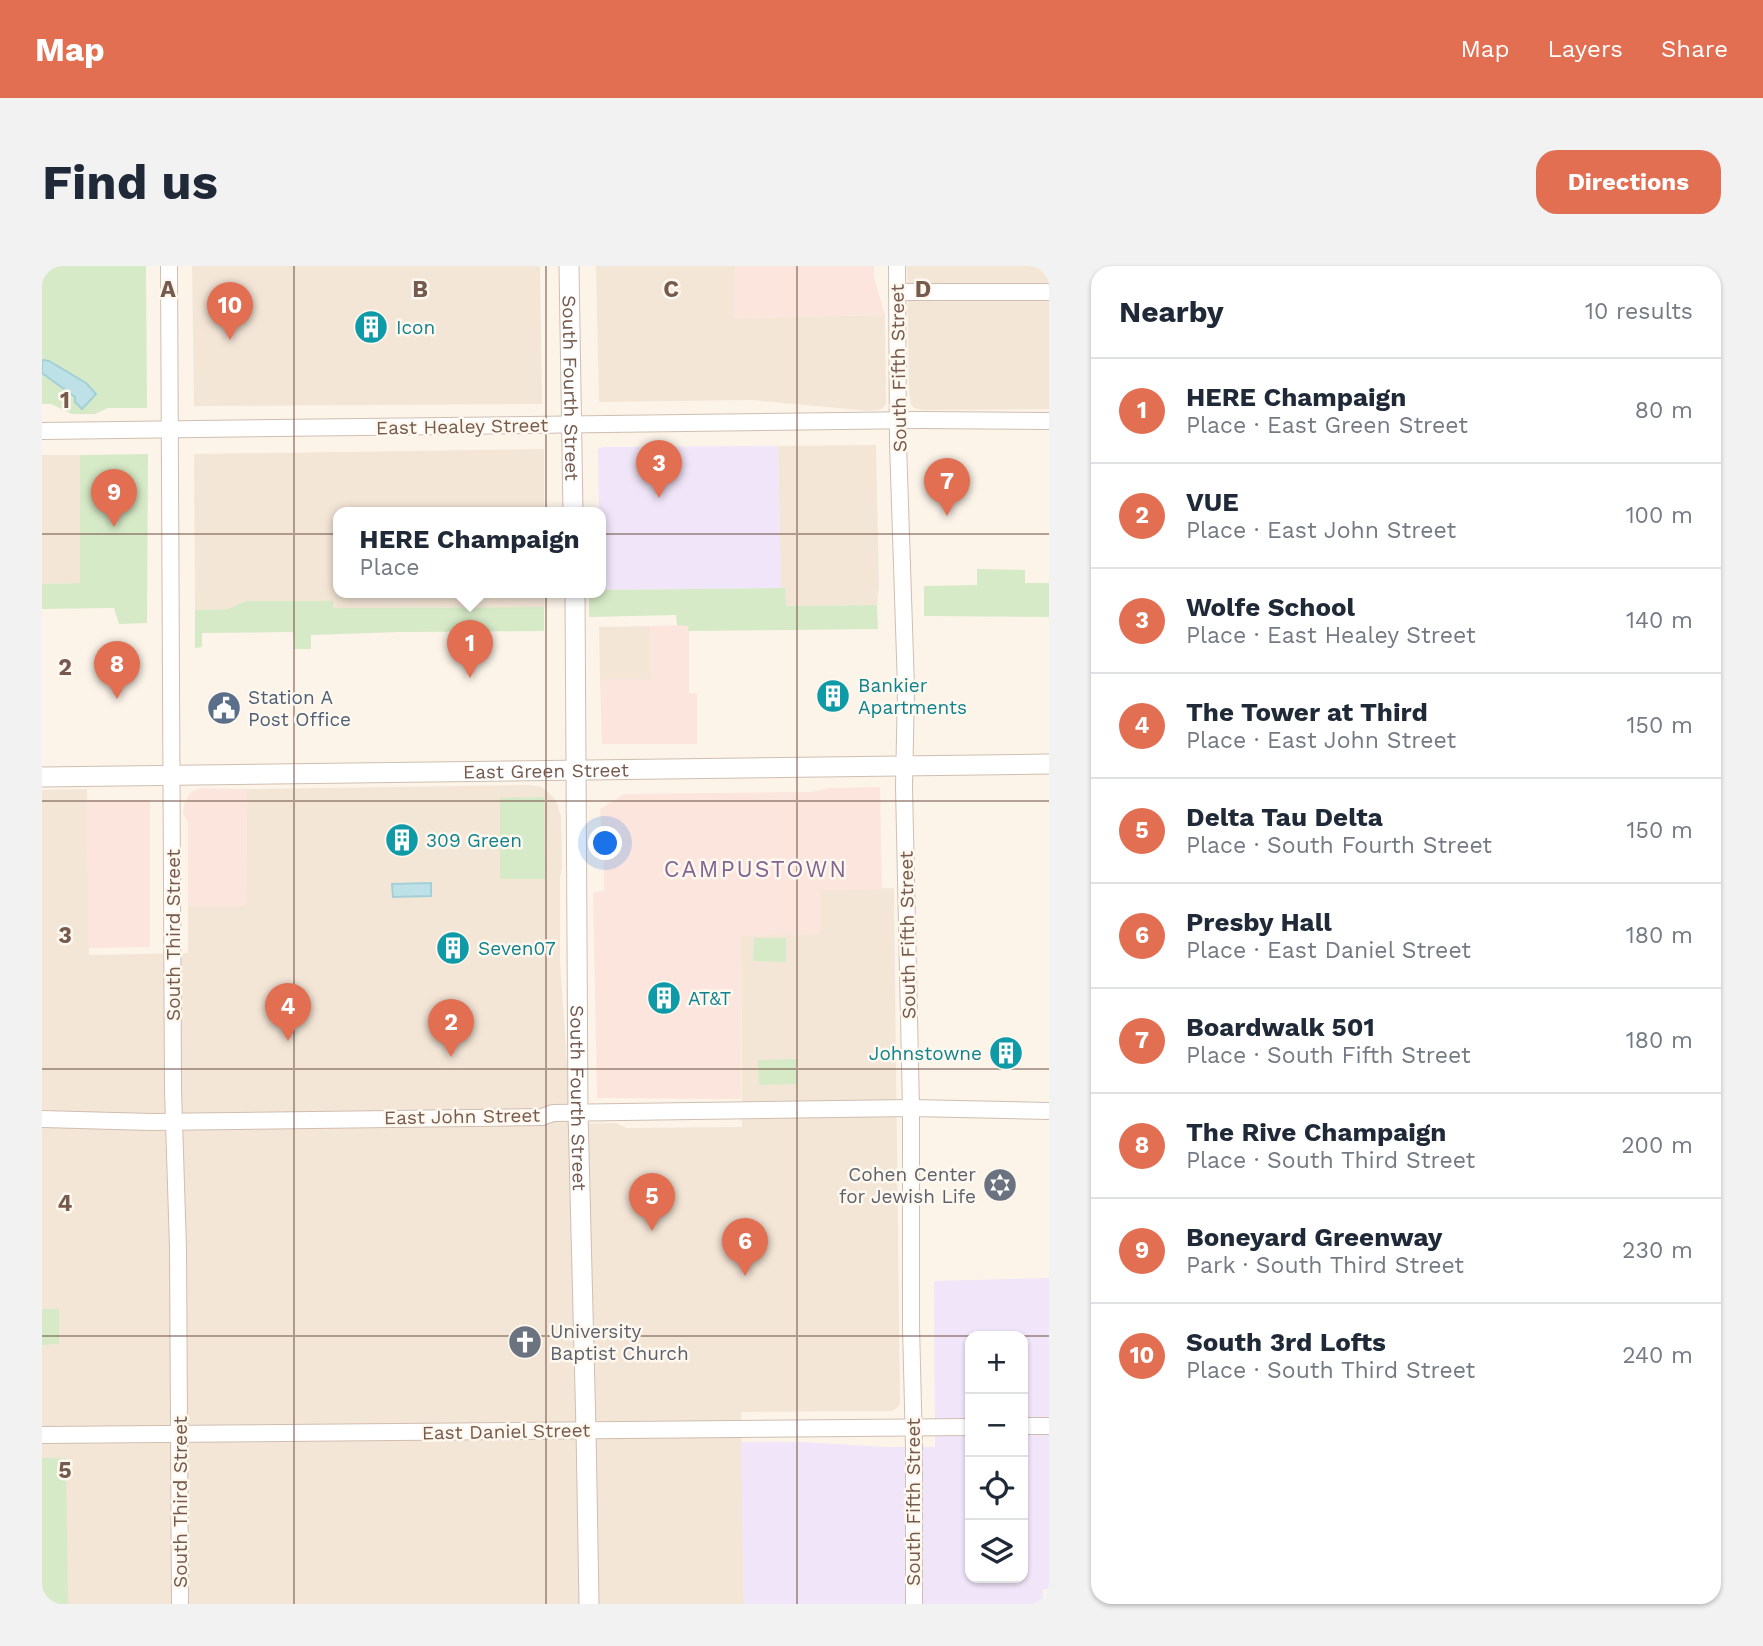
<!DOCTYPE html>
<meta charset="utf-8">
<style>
:root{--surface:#fff;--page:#f2f2f3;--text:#1f2937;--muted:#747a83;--line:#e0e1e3;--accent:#e26f52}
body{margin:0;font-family:"Work Sans",sans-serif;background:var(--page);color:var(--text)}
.controls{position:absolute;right:21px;bottom:21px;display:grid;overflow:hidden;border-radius:14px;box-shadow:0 2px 5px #0004}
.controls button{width:63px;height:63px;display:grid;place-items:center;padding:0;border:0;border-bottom:2px solid var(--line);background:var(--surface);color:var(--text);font:35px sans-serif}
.you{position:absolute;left:564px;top:578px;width:24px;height:24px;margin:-18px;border:5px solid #fff;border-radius:50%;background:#1a73e8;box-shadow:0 0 0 10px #1a73e833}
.badge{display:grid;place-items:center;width:46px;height:46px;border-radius:50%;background:var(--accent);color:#fff;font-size:23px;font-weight:700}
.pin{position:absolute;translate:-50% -58px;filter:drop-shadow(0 2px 4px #0008)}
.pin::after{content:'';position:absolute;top:37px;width:24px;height:21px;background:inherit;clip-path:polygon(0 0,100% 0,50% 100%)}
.popup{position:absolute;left:291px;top:241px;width:273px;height:91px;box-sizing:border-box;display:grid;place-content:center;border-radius:14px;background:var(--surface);filter:drop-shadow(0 2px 5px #0005);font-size:23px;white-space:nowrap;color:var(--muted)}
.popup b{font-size:26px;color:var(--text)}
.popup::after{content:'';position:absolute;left:50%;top:100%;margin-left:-14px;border:14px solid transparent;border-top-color:var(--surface)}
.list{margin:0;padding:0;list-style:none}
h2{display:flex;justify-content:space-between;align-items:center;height:91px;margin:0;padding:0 28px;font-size:30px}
h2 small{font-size:23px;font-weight:400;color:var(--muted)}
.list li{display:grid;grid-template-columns:46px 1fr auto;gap:21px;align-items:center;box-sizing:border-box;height:105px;padding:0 28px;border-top:2px solid var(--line)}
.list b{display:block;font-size:26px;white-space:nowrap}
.list p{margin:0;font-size:23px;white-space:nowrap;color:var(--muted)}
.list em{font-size:23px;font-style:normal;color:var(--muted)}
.icon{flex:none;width:38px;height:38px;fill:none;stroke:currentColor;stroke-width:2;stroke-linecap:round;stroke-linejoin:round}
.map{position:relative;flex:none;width:1007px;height:1338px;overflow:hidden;border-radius:21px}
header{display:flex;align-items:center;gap:42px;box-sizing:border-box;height:98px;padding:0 35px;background:var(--accent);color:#fff}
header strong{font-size:33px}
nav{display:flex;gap:38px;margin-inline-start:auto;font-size:24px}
.intro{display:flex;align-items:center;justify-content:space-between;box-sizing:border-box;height:168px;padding:0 42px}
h1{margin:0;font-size:49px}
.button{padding:18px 32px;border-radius:21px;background:var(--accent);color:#fff;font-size:24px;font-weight:700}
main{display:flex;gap:42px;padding:0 42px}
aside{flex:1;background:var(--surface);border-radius:21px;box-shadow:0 2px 5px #0004}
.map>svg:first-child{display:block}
.residential{fill:#f4e6d7}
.commercial{fill:#fce5dd}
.education{fill:#f1e5f9;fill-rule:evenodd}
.green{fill:#d6eac7}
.water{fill:#bde1e6;stroke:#a3d0d7;stroke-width:2}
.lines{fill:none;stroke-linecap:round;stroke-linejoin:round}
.minor-casing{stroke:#d0beb1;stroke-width:18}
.tertiary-casing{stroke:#d0beb1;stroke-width:21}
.minor{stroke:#fff;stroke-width:16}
.tertiary{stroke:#fff;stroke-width:19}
.grid{fill:none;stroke:#765a4d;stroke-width:2;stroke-opacity:0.55}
.labels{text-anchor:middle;stroke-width:5;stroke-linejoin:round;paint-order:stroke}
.culture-label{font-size:19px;fill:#0d838f;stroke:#fff8ef;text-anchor:start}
.street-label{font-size:19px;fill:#765a4d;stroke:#fff8ef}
.service-label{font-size:19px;fill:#4e5e75;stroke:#fff8ef;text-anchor:start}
.worship-label{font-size:19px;fill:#5b616d;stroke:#fff8ef;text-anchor:end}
.quarter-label{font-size:23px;letter-spacing:2px;fill:#826592;stroke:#fff8ef}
.grid-label{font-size:23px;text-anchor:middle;font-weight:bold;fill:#765a4d;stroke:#fff8ef;stroke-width:5;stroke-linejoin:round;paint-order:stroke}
</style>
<header>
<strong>Map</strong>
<nav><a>Map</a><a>Layers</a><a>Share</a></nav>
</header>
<div class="intro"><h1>Find us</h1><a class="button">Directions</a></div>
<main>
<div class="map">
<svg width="1007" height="1338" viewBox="0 0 1007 1338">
<rect width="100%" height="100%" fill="#fcf4e9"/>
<g class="residential">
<polygon points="150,0 498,0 500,138 152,140"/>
<polygon points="554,0 693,0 693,52 843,49 844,138 840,143 827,145 710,134 557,136"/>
<polygon points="865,0 1007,0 1007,143 881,144 872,142 869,138 867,125"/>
<polygon points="834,179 837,320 835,339 743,340 743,322 739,322 736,180"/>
<polygon points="502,183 502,246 297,246 297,326 502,326 502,341 291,342 291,335 205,335 186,343 153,344 152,188"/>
<polygon points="0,189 38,189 38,317 0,318"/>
<polygon points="608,360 609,413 558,413 557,361"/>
<polygon points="487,519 499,521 506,526 514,534 519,550 520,603 518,611 518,696 526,811 527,858 574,857 585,862 700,861 699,669 779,668 779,624 852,622 858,1138 856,1141 850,1145 699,1146 702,1338 0,1338 0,524 45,523 47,689 146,687 146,640 204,640 205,523"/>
</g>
<g class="commercial">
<polygon points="693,0 832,0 832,11 843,49 692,52"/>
<polygon points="647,359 647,427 655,427 655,478 560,478 558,413 609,413 608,360"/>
<polygon points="838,521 840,623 779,624 779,668 699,670 699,833 555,832 551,626 562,625 562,602 558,543 582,528 769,526 787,522"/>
<polygon points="161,522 205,523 204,640 146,640 146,556 141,548 142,539 147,528 153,524"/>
<polygon points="44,534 108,534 108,681 47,682"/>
</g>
<g class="education">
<polygon points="736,180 739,322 559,324 559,246 557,246 556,183 561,181"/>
<path d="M1007,1012v311h-6v15h-299l-3,-162h59l86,5h49l-1,-166zM928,1070h53v242h-53z"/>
</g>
<g class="green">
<polygon points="0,0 104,0 105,142 66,142 53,148 30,148 9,138 0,138"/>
<polygon points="106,188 105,357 77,358 72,342 0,343 0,318 38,317 38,189"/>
<polygon points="935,303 983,304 983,317 1007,317 1007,351 882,350 882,320 935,319"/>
<polygon points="743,322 744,340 835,339 836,363 646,365 646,360 635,359 634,349 547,351 547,330 553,326 559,326 559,324"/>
<polygon points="204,335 291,335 291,342 502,341 502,365 358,366 269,369 269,383 252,383 251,366 160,367 160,381 153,382 153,344 186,343"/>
<polygon points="502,531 503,613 458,613 458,532"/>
<polygon points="712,672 744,672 744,696 711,695"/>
<polygon points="754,793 755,818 717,819 716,794"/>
<polygon points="0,1043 17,1043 17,1078 0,1079"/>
<polygon points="0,1192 24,1192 26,1338 0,1338"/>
</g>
<g class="water">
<polygon points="0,94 7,95 44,117 54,128 40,143 33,136 33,131 0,107"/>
<polygon points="389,617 389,630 351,631 350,618"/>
</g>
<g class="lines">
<g class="minor-casing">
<g id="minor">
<polyline points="127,0 131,824 136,982 138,1338"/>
<polyline points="855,0 856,177 864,422 862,521 869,842 869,1060 872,1181 872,1338"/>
<polyline points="855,26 1007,26"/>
<polyline points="0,165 879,154 1007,155"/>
<polyline points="0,853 109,856 500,851 511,847 869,842 1007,845"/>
<polyline points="981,1160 1007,1160"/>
<polyline points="0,1169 928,1161"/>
</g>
</g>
<g class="tertiary-casing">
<g id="tertiary">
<path id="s1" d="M527,0l4,246"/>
<path id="s2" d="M533,326l3,520 8,318 3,174"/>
<path id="s3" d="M0,511l1007,-13"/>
</g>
</g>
<use href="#minor" class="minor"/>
<use href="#tertiary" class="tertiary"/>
</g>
<path class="grid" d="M252,0v1338M504,0v1338M755,0v1338M0,268h1007M0,535h1007M0,803h1007M0,1070h928M981,1070h26"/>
<defs>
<g id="building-disc" transform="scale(1.75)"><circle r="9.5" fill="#0f9aa8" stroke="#fff8ef"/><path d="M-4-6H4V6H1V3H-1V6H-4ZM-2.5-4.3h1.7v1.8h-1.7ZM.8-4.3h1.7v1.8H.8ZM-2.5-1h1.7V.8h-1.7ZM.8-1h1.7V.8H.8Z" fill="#fff"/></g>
<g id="civic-disc" transform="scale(1.75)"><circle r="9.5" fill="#5c6f8a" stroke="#fff8ef"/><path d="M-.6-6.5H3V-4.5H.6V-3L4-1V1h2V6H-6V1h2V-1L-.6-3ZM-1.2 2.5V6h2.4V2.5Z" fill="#fff"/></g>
<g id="synagogue-disc" transform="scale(1.75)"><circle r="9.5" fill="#6b7280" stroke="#fff8ef"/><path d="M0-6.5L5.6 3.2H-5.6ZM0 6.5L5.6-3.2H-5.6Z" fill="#fff"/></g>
<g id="church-disc" transform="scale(1.75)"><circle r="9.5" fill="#6b7280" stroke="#fff8ef"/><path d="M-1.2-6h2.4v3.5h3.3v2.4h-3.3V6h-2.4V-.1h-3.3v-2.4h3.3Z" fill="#fff"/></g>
</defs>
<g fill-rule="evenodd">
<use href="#building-disc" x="329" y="61"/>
<use href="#building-disc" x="791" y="430"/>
<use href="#civic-disc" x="182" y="442"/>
<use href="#building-disc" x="360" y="574"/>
<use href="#building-disc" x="411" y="682"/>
<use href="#building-disc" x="622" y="732"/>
<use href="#building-disc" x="964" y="787"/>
<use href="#synagogue-disc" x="958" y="919"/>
<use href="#church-disc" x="483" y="1076"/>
</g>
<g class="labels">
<g class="culture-label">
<text x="354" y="68">Icon</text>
<text x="816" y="426">Bankier<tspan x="816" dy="22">Apartments</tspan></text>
<text x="384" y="581">309 Green</text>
<text x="436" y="689">Seven07</text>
<text x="646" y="739">AT&amp;T</text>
<text x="940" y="794" text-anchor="end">Johnstowne</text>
</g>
<g class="street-label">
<text transform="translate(856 102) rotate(-91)" y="7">South Fifth Street</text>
<text dy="7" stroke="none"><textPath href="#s1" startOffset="122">South Fourth Street</textPath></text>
<text transform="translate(420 160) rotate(-1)" y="7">East Healey Street</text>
<text dy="7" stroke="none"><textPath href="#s3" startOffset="504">East Green Street</textPath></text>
<text transform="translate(131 669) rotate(-90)" y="7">South Third Street</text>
<text transform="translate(865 669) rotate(-91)" y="7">South Fifth Street</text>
<text dy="7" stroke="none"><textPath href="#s2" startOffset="506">South Fourth Street</textPath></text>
<text transform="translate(420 850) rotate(-1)" y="7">East John Street</text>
<text transform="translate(464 1165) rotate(-1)" y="7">East Daniel Street</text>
<text transform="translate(138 1236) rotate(-90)" y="7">South Third Street</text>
<text transform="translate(871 1236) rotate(-90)" y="7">South Fifth Street</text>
</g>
<g class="service-label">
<text x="206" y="438">Station A<tspan x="206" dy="22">Post Office</tspan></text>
</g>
<g class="worship-label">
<text x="934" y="915">Cohen Center<tspan x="934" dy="22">for Jewish Life</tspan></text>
<text x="508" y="1072" text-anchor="start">University<tspan x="508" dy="22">Baptist Church</tspan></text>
</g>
<g class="quarter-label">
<text x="714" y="611">CAMPUSTOWN</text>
</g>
</g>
<g class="grid-label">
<text x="126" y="31">A</text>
<text x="378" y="31">B</text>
<text x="629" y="31">C</text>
<text x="881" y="31">D</text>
<text x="23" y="142">1</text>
<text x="23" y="409">2</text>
<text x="23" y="677">3</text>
<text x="23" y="945">4</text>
<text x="23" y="1212">5</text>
</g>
</svg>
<div class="controls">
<button>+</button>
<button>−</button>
<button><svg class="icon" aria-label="locate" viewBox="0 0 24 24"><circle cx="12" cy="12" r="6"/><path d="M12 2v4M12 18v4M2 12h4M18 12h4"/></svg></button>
<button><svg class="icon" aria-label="layers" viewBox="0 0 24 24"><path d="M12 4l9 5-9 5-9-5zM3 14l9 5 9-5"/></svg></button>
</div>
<div class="you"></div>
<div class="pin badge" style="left:428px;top:412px">1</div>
<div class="popup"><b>HERE Champaign</b>Place</div>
<div class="pin badge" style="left:409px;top:791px">2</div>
<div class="pin badge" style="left:617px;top:232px">3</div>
<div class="pin badge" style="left:246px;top:775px">4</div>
<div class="pin badge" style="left:610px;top:965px">5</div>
<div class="pin badge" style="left:703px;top:1010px">6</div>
<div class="pin badge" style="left:905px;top:250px">7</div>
<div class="pin badge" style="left:75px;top:433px">8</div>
<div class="pin badge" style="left:72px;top:261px">9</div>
<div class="pin badge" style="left:188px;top:74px">10</div>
</div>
<aside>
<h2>Nearby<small>10 results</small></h2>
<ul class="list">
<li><span class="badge">1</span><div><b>HERE Champaign</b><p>Place · East Green Street</p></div><em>80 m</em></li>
<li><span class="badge">2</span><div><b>VUE</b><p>Place · East John Street</p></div><em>100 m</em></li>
<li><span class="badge">3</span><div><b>Wolfe School</b><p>Place · East Healey Street</p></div><em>140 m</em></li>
<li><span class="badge">4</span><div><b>The Tower at Third</b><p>Place · East John Street</p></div><em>150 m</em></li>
<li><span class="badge">5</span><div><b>Delta Tau Delta</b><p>Place · South Fourth Street</p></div><em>150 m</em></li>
<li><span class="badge">6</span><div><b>Presby Hall</b><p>Place · East Daniel Street</p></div><em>180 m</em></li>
<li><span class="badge">7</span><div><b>Boardwalk 501</b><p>Place · South Fifth Street</p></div><em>180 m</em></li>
<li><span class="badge">8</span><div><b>The Rive Champaign</b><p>Place · South Third Street</p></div><em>200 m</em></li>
<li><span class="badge">9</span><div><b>Boneyard Greenway</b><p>Park · South Third Street</p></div><em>230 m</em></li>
<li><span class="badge">10</span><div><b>South 3rd Lofts</b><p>Place · South Third Street</p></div><em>240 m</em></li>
</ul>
</aside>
</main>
